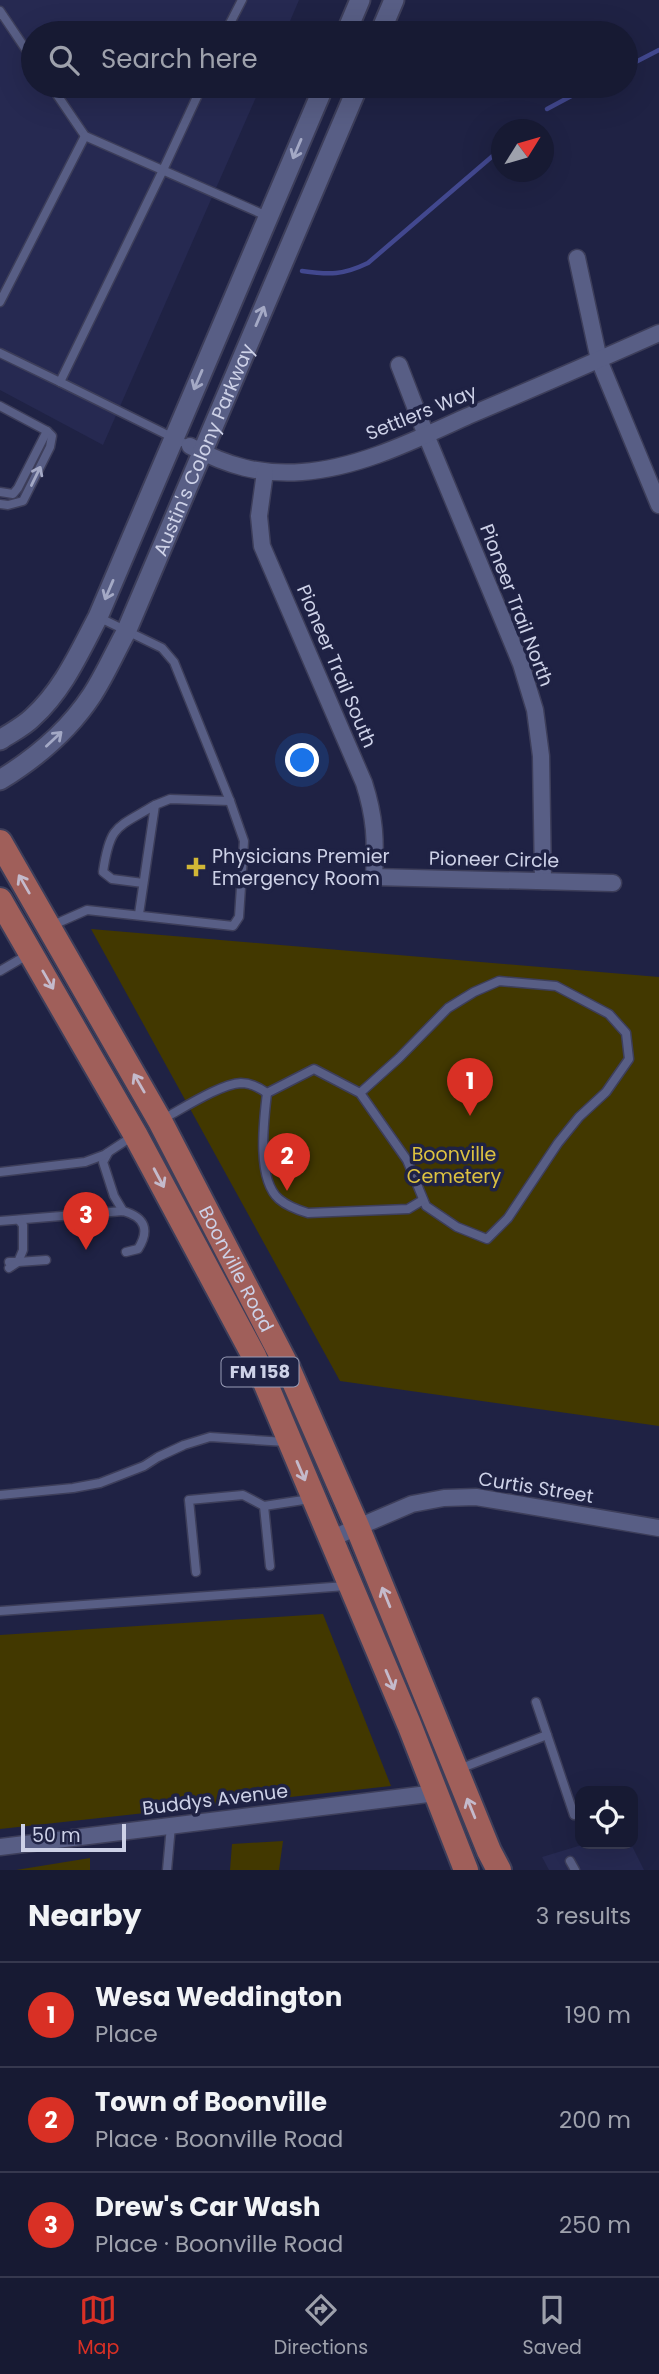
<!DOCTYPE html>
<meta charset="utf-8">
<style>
:root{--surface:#171a33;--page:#20233b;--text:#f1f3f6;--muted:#9ea1ac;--line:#36384e;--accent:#d93025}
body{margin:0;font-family:Poppins,sans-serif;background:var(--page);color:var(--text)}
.controls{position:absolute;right:21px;bottom:21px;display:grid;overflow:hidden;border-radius:14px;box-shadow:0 7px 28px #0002}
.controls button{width:63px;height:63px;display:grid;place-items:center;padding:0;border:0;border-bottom:2px solid var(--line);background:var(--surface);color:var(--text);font:35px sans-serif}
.compass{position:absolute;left:491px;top:119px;width:63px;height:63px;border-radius:50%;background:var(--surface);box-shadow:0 7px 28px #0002;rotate:53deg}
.scale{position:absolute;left:21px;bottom:18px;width:105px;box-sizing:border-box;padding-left:7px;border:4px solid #cdd1e7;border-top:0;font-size:19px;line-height:24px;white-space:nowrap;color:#cdd1e7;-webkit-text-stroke:5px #1f2244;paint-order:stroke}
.you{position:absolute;left:303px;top:761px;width:24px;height:24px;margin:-18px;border:5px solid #fff;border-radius:50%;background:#1a73e8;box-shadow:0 0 0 10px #1a73e833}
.badge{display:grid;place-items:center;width:46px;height:46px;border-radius:50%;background:var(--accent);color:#fff;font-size:23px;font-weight:700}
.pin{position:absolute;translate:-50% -58px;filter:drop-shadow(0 2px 4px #0008)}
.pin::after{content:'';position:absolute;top:37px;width:24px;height:21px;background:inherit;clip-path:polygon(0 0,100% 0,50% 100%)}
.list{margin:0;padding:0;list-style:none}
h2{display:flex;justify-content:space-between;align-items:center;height:91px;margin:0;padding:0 28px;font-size:30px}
h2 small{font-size:23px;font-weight:400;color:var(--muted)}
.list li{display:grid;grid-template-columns:46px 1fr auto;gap:21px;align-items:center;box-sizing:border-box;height:105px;padding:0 28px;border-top:2px solid var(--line)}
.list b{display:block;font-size:26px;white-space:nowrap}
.list p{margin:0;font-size:23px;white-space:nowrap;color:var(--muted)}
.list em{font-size:23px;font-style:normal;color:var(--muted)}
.icon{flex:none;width:38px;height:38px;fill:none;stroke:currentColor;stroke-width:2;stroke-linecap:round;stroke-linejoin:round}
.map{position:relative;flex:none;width:659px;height:1870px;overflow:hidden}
.search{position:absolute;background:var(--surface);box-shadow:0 7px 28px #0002;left:21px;right:21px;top:21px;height:77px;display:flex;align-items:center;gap:18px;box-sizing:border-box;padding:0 24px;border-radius:38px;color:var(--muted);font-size:26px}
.sheet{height:406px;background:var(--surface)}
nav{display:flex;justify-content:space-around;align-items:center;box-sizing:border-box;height:98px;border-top:2px solid var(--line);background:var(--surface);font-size:19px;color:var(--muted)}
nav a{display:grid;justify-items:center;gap:4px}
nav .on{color:var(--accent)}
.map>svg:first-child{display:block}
.built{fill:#262951}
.green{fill:#423800}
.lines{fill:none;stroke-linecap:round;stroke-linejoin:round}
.stream{stroke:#42488f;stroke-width:4.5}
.service-casing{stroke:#3d3e5a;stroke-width:11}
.minor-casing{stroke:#3d3e5a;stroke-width:19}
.tertiary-casing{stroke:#3d3e5a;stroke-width:23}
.primary-casing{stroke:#3d3e5a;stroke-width:28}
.service{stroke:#585e85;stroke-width:8}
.minor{stroke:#585e85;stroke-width:16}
.tertiary{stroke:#585e85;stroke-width:19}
.primary{stroke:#a05f5a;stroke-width:24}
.oneway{stroke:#a4a9c5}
.oneway2{stroke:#c4bacb}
.poi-dot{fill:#d1b736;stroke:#1f2244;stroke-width:2.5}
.labels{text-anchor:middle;stroke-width:7;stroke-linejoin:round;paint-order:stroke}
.shield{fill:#1f2244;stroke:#999cb6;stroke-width:2}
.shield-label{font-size:18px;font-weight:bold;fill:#cdd1e7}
.street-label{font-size:19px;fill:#cdd1e7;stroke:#1f2244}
.poi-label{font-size:19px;fill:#cdd1e7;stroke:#1f2244;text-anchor:start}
.park-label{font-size:19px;fill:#ddc240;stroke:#1f2244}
</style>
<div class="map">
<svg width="659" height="1870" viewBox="0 0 659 1870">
<rect width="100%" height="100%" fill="#1f2244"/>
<g class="built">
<polygon points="0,0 299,0 285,33 33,33 33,86 261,86 103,445 0,390"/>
<polygon points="585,1844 631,1844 644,1870 549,1870 542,1857"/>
</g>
<g class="green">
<polygon points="91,929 659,977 659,1426 340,1381"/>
<polygon points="323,1614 391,1786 0,1829 0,1635"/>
<polygon points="283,1841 279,1870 230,1870 232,1844"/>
<polygon points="90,1858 90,1870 16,1870"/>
</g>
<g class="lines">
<g class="stream">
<polyline points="626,67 659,50"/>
<polyline points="547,109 590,86"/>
<path d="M302,271c28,4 41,4 66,-8l134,-115"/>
</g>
<g class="service-casing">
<g id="service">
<polyline points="0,11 33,60"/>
<polyline points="225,33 242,0"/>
<polyline points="51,86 85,136 267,216"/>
<polyline points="0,302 85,136"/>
<polyline points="0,353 60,382"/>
<polyline points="0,406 47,431 52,436 50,447 23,501 8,505 0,504"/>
<polyline points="190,446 60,382 163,170 202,86"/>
<polyline points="0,492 13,494 18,488 47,431"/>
<path d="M143,883l-31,-4 -9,-7c7,-48 14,-44 52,-67"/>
<polyline points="139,914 155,805 170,799 230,801"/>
<polyline points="53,925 87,910 233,926 239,917 244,841 230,801 174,662 162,648 98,617"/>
<polyline points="0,971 29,954"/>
<polyline points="267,1093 314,1069 360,1093 407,1160 426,1206 457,1227 487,1239 508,1218 558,1143 579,1117 606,1092 629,1059 626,1033 609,1014 556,986 499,981 474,992 448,1008 399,1058 360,1093"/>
<path d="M267,1093c-3,26 -11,86 12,106 8,7 19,11 29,14l100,-4 15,-9"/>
<path d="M163,1119c19,-10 57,-35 78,-36 9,0 19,5 26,10"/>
<polyline points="108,1153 103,1162 114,1196 123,1211"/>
<polyline points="0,1172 85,1162 104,1155 133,1136"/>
<path d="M0,1221l123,-10c22,6 27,19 15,38l-12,3"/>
<polyline points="9,1262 18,1262 23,1250 23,1225 19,1220"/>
<polyline points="9,1268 18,1262 46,1260"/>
<polyline points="0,1495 73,1488 100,1483 144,1466 158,1457 184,1445 210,1437 286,1442"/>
<polyline points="270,1566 264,1506 310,1499"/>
<polyline points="196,1572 189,1500 243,1495 264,1506"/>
<polyline points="0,1611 346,1586"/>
<polyline points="536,1702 574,1815"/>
<polyline points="459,1769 547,1735"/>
<polyline points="570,1861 575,1870"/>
<polyline points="167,1870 171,1826"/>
</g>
</g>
<g class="minor-casing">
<g id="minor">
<polyline points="577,258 599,360 659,505"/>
<polyline points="399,365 426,435 521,664 535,710 541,756 543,881"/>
<path d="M190,446c38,20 69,29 112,26 58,-4 115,-33 166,-56 64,-27 128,-55 191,-83"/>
<path d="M265,472l-6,44 3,30 102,237c11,34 12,58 10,94l239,6"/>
<polyline points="330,1539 412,1504 444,1498 476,1497 659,1528"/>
<polyline points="0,1847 436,1793"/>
</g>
</g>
<g class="tertiary-casing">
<g id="tertiary">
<polyline points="346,33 360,0"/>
<polyline points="380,33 394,0"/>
<path d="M0,740c10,-7 23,-13 32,-22 31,-28 47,-65 66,-101l226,-531"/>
<path id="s1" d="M0,780c36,-22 69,-50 92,-85 13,-20 23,-43 34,-63l232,-546"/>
</g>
</g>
<g class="primary-casing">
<g id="primary">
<path id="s2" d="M0,842l160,279 128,247 69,158 132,325 10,19"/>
<polyline points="0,900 135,1134 254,1356 409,1724 466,1870"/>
</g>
</g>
<use href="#service" class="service"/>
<use href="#minor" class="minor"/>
<use href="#tertiary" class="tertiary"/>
<use href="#primary" class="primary"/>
</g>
<defs><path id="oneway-shaft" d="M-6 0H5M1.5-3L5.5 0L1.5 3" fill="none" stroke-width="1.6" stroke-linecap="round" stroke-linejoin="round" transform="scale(1.75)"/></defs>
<g class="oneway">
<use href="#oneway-shaft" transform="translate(297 149) rotate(113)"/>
<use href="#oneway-shaft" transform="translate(260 316) rotate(-67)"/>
<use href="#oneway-shaft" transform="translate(198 380) rotate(113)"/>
<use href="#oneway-shaft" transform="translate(36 476) rotate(-64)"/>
<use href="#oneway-shaft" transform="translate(109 590) rotate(113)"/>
<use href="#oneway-shaft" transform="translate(54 739) rotate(-43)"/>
</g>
<g class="oneway2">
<use href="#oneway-shaft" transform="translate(24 884) rotate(-120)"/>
<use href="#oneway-shaft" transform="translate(48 980) rotate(60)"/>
<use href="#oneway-shaft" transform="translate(139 1083) rotate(-120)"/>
<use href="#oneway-shaft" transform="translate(159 1178) rotate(62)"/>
<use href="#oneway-shaft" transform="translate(301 1471) rotate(67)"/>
<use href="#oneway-shaft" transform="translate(386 1597) rotate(-112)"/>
<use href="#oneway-shaft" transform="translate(390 1680) rotate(67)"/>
<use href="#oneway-shaft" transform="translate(471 1808) rotate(-112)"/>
</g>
<path class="poi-dot" d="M192.5 856.5h7v7h7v7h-7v7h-7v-7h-7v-7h7z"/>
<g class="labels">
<rect class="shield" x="221.5" y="1357.5" width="77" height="29" rx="5"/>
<g class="shield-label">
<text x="260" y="1378">FM 158</text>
</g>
<g class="street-label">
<text transform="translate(421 412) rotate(-22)" y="7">Settlers Way</text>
<text dy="7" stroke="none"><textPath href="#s1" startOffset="396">Austin's Colony Parkway</textPath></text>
<text transform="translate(517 605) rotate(69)" y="7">Pioneer Trail North</text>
<text transform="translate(337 666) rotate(67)" y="7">Pioneer Trail South</text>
<text transform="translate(494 859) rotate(1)" y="7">Pioneer Circle</text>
<text dy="7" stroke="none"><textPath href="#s2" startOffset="488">Boonville Road</textPath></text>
<text transform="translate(536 1487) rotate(9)" y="7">Curtis Street</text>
<text transform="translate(215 1799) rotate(-7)" y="7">Buddys Avenue</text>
</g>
<g class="poi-label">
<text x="212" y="863">Physicians Premier<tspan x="212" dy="22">Emergency Room</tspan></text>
</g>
<g class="park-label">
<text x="454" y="1161">Boonville<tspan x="454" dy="22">Cemetery</tspan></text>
</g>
</g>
</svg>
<div class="controls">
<button><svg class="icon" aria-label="locate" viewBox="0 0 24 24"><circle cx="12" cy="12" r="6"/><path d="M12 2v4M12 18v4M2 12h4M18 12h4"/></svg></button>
</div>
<svg class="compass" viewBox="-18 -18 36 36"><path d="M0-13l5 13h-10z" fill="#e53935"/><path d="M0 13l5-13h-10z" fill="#9ea1ac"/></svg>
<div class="scale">50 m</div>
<div class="you"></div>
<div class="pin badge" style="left:470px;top:1116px">1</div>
<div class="pin badge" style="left:287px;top:1191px">2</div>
<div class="pin badge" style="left:86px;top:1250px">3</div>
<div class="search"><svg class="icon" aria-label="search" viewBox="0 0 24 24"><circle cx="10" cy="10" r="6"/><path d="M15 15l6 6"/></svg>Search here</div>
</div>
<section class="sheet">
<h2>Nearby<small>3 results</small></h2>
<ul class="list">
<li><span class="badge">1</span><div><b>Wesa Weddington</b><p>Place</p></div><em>190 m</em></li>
<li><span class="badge">2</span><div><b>Town of Boonville</b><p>Place · Boonville Road</p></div><em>200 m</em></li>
<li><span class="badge">3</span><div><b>Drew's Car Wash</b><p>Place · Boonville Road</p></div><em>250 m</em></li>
</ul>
</section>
<nav>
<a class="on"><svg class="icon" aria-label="map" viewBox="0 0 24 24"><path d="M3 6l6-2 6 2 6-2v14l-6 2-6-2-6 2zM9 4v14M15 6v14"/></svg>Map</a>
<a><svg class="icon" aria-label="directions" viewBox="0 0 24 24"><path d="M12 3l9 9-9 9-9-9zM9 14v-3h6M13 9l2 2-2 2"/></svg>Directions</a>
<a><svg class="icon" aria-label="saved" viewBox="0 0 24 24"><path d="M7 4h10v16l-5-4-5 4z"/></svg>Saved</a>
</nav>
